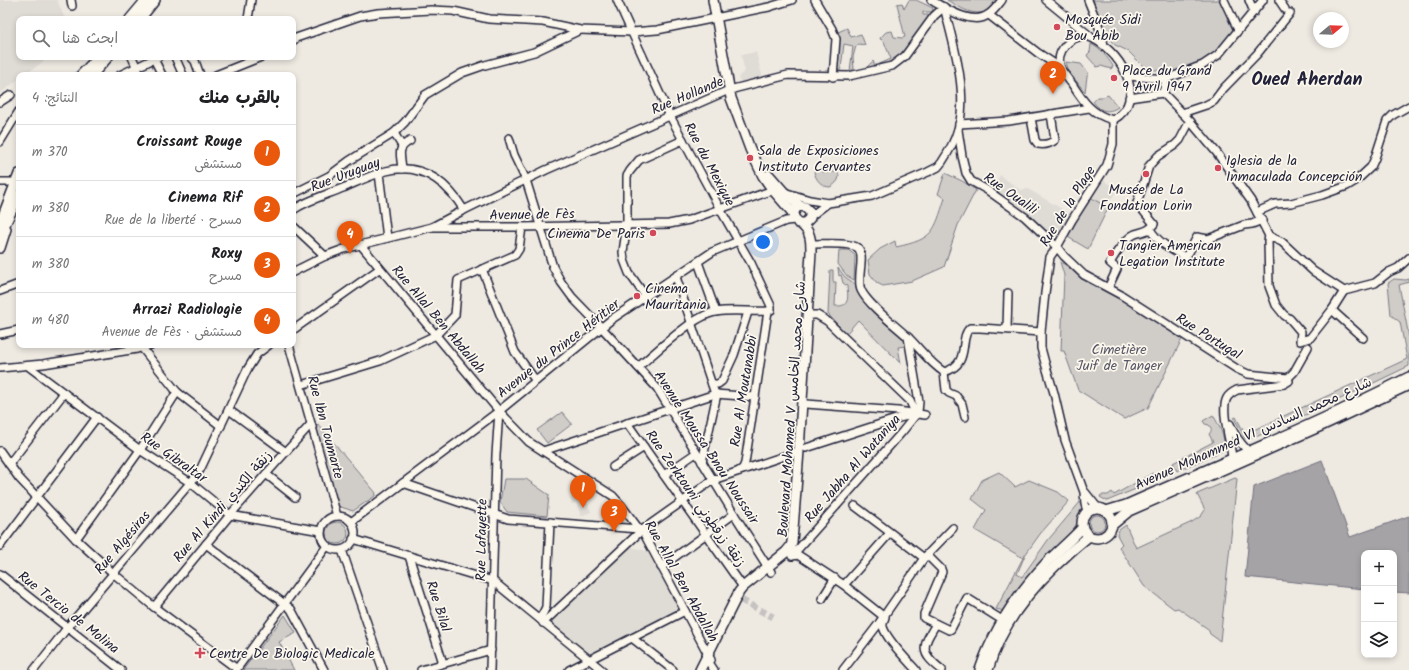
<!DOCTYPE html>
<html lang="ar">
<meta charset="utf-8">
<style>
:root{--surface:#fff;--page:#f2f2f2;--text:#202124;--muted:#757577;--line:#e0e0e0;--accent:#ea580c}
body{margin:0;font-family:Kalam,"Playpen Sans Arabic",sans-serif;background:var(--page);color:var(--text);direction:rtl}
.controls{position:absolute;right:12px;bottom:12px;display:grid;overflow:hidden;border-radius:8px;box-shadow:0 2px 6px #0003}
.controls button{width:36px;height:36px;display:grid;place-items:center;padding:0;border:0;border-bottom:1px solid var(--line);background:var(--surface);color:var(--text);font:20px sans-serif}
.compass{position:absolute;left:1313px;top:12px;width:36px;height:36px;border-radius:50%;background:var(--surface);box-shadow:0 2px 6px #0003;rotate:71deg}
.you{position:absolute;left:763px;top:242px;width:14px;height:14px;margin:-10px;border:3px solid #fff;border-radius:50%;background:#1a73e8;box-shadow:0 0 0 6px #1a73e833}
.badge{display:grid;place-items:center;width:26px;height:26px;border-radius:50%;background:var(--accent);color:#fff;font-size:13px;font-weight:700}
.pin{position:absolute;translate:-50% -33px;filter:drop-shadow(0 1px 2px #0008)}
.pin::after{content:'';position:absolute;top:21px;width:14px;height:12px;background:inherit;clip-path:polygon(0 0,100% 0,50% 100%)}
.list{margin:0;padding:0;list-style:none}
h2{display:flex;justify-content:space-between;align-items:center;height:52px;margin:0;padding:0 16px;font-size:17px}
h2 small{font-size:13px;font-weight:400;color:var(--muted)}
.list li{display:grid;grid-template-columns:26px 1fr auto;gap:12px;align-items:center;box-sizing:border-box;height:56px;padding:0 16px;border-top:1px solid var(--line)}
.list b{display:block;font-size:15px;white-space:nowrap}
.list p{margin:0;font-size:13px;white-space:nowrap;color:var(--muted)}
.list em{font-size:13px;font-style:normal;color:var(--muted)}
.icon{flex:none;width:22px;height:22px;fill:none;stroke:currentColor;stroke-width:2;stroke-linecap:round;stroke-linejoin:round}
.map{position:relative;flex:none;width:1409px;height:670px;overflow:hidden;direction:ltr}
.search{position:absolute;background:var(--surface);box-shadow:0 2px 6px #0003;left:16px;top:16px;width:280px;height:44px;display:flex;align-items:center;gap:10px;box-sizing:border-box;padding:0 14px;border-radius:8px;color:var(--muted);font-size:15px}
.panel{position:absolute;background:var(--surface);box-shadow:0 2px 6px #0003;left:16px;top:72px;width:280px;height:276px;border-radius:8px;direction:rtl}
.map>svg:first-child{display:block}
.built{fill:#dfdbd5}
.green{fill:#d0cdc9;stroke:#797882}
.water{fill:#a6a3a7;stroke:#716f7c}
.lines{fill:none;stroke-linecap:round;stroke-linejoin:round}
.minor-tunnel{stroke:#c5c2c1;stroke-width:7;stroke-dasharray:7 3.5;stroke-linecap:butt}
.minor-casing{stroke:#22223b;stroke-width:10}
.major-casing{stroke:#22223b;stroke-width:12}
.minor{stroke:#fbf7ec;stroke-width:7}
.major{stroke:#fbf7ec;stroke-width:9}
.poi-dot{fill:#d1495b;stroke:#fbf7ec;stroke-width:1.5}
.labels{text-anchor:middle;stroke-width:3.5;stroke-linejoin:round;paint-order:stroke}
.poi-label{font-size:14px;fill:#22223b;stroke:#fbf7ec;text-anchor:start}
.street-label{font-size:14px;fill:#22223b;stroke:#fbf7ec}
.park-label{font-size:14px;fill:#565566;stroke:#fbf7ec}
.district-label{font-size:18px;font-weight:bold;fill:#22223b;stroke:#fbf7ec}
</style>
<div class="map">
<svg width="1409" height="670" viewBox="0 0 1409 670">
<rect width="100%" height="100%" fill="#eeeae2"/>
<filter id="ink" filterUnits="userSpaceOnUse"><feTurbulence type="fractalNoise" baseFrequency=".025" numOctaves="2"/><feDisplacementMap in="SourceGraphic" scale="8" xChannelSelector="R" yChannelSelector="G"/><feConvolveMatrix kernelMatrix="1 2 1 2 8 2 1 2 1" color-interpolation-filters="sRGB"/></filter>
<g filter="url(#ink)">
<g class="built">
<polygon points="0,0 57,0 65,19 19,19 19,57 49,57 25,75 19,75 19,79 0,93"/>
<polygon points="756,52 763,79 744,84 738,79 740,75 745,71 741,55"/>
<polygon points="1000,175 1020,190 1028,189 1072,215 1061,231 1054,237 994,188"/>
<polygon points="1102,179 1117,190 1106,207 1090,197"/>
<polygon points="583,493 591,512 581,516 576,503 572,504 570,498"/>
<polygon points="631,547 647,551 679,611 588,654 552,622 589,585"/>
</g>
<g class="green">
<polygon points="909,0 916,0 933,8 932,12 923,12 923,15 931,15 900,58 884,64 866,68 873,61 875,66 891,59 883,39 881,40 880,38 886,32 892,31 894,37 902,38 905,37 897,4 902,3 904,9"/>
<path d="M947,0h51l-9,11c-16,6 -28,-3 -42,-11z"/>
<polygon points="1093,0 1221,0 1235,31 1216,52 1200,64 1179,73 1148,69 1142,65 1128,51 1115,45 1105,35"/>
<polygon points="847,28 851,37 861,34 865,45 859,44 856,46 853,57 854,69 850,71 853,46 844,44 841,68 839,72 836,65 836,33"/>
<path d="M1091,44c10,5 16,13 22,22l-2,3 -10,-3 -4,1 -9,-10 -1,-2 3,-3z"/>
<polygon points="1066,62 1081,64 1089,74 1087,76 1085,92 1069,72"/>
<path d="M1108,95l10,12c-10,7 -19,4 -25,-6l4,-4h7z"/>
<path d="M815,170h7l1,2h15c3,7 -2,12 -8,15 -8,0 -14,-7 -16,-15z"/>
<path d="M945,173l17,8 14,9 -18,35 -14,42 -32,14 -29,5 -6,-3 -7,-9 -2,-14 12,-11 15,-8 1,6c38,-8 38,-15 49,-49l-7,-4z"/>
<polygon points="1090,197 1108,208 1088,249 1066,236"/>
<polygon points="839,250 848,250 855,255 854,280 847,276 838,264"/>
<polygon points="1060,262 1064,264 1086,280 1121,299 1182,339 1148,408 1124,419 1078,390 1064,351 1061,351 1064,275"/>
<path d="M838,268l7,9 10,7 2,7 4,8 43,40 2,7 -8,1 3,17 -43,-44 -12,14 -18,-20 2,-44h3v12h3l-1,24c15,1 13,-8 12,-20l-4,-3 -2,-8 -2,1z"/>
<polygon points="1394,279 1406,280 1409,279 1409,282 1399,285 1409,337 1409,366 1332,403 1258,436 1248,439 1245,438 1234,418 1236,417 1245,434 1407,359 1400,322 1391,315 1388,283"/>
<polygon points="562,412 572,424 547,443 537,430"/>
<path d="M1213,415c5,8 14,25 11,35l-47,21 -4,-8 40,-21 -4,-8c3,-3 3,-6 0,-9l-4,-1 -2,-3z"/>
<polygon points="318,424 376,493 375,496 353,511 338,506 315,427"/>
<path d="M999,472l16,15 14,-7 29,12 11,9 -29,33 -15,21 -8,19 5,3 26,-37 33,-39c8,26 -41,61 -56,79 -8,10 -14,21 -21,31l-8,-2 27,-51 -48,-28 11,-20 -14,-11 10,-19z"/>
<polygon points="1165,472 1167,476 1107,501 1100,497 1101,495 1108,495 1112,492 1114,495 1153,473 1155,477"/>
<polygon points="1235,478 1237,479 1220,641 1210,634 1208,629 1178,608 1174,609 1144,586 1119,547 1122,544 1117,535 1119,530 1126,525 1136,548 1192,522 1201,516 1205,510 1197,494"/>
<polygon points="504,479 526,479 549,495 547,516 507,512 500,502"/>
<circle cx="1097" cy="523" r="8"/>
<circle cx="337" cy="533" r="11"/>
<polygon points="285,615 296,633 279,642 294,670 243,670"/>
</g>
<polygon class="water" points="1322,460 1350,537 1409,516 1409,593 1394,592 1394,553 1364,553 1364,589 1245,577 1254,487"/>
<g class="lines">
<polyline class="minor-tunnel" points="741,600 773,617"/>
<g class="minor-casing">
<g id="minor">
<polyline points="71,0 72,6"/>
<path d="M617,0l53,116 50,93 31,54 20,43v4l-3,1c-17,1 -36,-2 -53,1 -22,4 -59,40 -77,55"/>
<polyline points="815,0 832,29 836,39 833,77"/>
<path d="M931,0c14,8 42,27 58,14 5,-3 9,-9 13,-14"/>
<polyline points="1046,0 1090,36"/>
<polyline points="1088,0 1101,32 1104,45"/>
<polyline points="1224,0 1238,30"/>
<polyline points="1249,0 1254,12"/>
<polyline points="1279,0 1285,9"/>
<polyline points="989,15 1038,53 1061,68"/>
<polyline points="720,17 769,7 792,0"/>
<polyline points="248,19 251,0"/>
<path d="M1087,36c31,11 64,62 26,84 -21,-5 -30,-19 -41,-36 -4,-5 -8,-10 -11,-15 -7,-18 10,-34 26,-33z"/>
<polyline points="293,41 296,38 360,16 378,13 431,10 453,11 489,19 543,22 580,30 632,32 657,30 716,18"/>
<polyline points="132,57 140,75"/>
<polyline points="153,57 162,75"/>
<polyline points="175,57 183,75"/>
<polyline points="191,57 195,61 200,75"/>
<polyline points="120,75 158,57"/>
<polyline points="216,75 261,57"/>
<polyline points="1128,76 1166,79 1203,65 1218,55 1263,0"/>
<polyline points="1166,79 1163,93 1190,121 1217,153 1251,201 1269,236 1282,242 1313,271 1344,291"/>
<polyline points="1129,98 1163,93"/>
<polyline points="0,102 11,95"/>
<polyline points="1182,113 1206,105 1214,101 1223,89 1257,54 1290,13"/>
<path d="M1031,118l4,22 3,4c6,1 12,0 17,-4l-4,-26"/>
<polyline points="959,124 1009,121 1089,108"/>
<path d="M958,130l4,26 4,17 5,8 16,9 38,27 32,30 7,9 20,19 39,21 114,73 11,5 40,4 1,3 -5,3 -47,6c-4,2 -8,4 -10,8 -7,12 4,45 5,60"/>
<polyline points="394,133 402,146"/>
<polyline points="509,138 514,155 526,180 553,267 561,282 572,297 602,328 657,388 734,514 771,572"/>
<polyline points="0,142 19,111"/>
<path d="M402,169c-1,-14 -6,-21 8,-28"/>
<polyline points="379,173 387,238"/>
<polyline points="0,182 15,182"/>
<polyline points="787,193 810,200 828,203"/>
<polyline points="293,194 329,176 349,161 394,133 405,122 425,95 462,73 485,65 534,52 580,30"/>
<path d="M293,210c15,-10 33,-15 50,-22 14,-6 28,-13 43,-17 35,-9 60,10 78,39"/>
<polyline points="1257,212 1275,204 1291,203 1322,195 1347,186 1357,180 1371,167 1375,158 1387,121 1393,115 1409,106"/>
<path d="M811,216l17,-13 44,-7 56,-24 10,-5 4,-5c6,-9 13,-22 16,-33 11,-35 -5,-87 -14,-122"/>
<polyline points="293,226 325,256"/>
<polyline points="432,227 464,210 546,170 729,90 788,75 849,76 892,66 905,56 934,16 944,7"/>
<path d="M1150,229c7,13 22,21 35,28l4,-5 8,-15 11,2 36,-14 8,-1 10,-4"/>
<polyline points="1269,236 1268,241 1269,286 1276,305 1284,315 1290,319 1301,332 1300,341 1310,338 1332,310 1344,291"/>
<polyline points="360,244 499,411 529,442 613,496 621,505 639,529 642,530 711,660"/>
<path d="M815,244c10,0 35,-2 43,4 8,7 -2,31 3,42 7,15 35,36 48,48 11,11 22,26 35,34"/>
<polyline points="698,262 716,312"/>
<polyline points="482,269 515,352 536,381"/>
<polyline points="293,272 325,256 344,249 432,227 522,227 669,224 689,220 773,190"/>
<polyline points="676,277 715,394"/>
<path d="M1109,286l8,-17 -7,-6c5,-9 16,-25 25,-29 9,-3 13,-2 19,-10l-17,-21 12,-37 9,-10 17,-11 5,-5 10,-19"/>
<polyline points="0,291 19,284"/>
<polyline points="1344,291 1375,283 1389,272 1398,268 1409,258"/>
<polyline points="646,297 629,273 624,260 623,252 627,224 627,176 630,171 639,160 683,140"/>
<polyline points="1332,310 1363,338"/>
<polyline points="811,315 817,315 827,321 910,401 916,415"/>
<polyline points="1007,329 1008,293"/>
<polyline points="293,330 379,269"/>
<polyline points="0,334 19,330"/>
<polyline points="289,345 337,516"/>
<polyline points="142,348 177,392 221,426"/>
<polyline points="28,366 140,450 191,483 230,515 321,531"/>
<polyline points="0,368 43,364 137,349 151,345"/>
<path d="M944,372c28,-8 14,-34 26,-44h10l61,4"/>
<polyline points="944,372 946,390 949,393 956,396 962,404 965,417"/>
<polyline points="1288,378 1294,372 1308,347"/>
<polyline points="712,384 718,384 722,381 734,355 748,312"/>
<polyline points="301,385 380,361 436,335 455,315 458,280 515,255 519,249 522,227"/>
<polyline points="806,404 898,411 925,415"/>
<polyline points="229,410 286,452"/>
<polyline points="627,423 743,587"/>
<path d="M1230,424c4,11 10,19 18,27"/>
<polyline points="806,448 899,418 912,415"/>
<polyline points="0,451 19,478 76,539 113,573 154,607 237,669"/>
<polyline points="543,451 715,394 755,397"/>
<polyline points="702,462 717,394"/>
<polyline points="9,464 64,393"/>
<polyline points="613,467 644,447"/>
<polyline points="739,471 743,468 745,463 768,311"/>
<polyline points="266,474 295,497"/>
<polyline points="664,475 696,453"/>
<polyline points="403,483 508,519 639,529"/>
<polyline points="1085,492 1097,507"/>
<polyline points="855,506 924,558"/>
<polyline points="1087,511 1085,504 1084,492 1065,440 1054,393 1045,363 1041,348 1041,332 1045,293 1050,257 1057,247 1072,220 1107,165 1113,144 1113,120"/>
<circle cx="338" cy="533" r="17"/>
<polyline points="351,522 499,411 612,319 712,252 786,221 795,220"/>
<polyline points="76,539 140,450 177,392"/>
<polyline points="353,539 493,581 602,670"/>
<polyline points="206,544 291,609 324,670"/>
<polyline points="0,546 97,417"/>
<polyline points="342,550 383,670"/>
<polyline points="927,555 941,569 942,572 924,614 924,618 949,630 951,629 967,598 1002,620"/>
<polyline points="409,556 443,663"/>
<polyline points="792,556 902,432 918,412 919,402 908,337"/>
<polyline points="792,556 798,555 844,585 883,616"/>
<polyline points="661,567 734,514"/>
<polyline points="0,574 121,670"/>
<polyline points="844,585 890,533"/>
<polyline points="822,599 835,578"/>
<polyline points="154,607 230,515 266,474 311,424"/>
<path d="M885,617c-1,4 -3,6 -2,10 4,13 23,32 33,43"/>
<polyline points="540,619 546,607 550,522"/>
<polyline points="543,623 642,530 713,480 799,451"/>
<path d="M936,624c-14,23 -17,28 6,46"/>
<polyline points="632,638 673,670"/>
<polyline points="710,664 714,670"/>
<polyline points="34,670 67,628 196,476 201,468 247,370 257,354 269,345"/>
<polyline points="236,670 327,546"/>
<polyline points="421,670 491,650"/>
<polyline points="490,670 496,455 499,411"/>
<polyline points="569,670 685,611"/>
<polyline points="843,670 877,626 924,558 953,528"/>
</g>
</g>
<g class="major-casing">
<g id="major">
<polyline points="713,0 731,98 750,149 763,176 772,189 793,213"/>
<polyline points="130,19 146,0"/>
<polyline points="140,19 155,0"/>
<polyline points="81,75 98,57"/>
<polyline points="92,75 108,57"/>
<polyline points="769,175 783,191 800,206"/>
<polyline points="0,228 4,213 19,174"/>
<polyline points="0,235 19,195"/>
<polyline points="0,248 6,229"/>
<circle cx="1097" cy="523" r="15"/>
<path d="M1106,511l20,-6c95,-42 191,-81 283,-128"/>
<polyline points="1112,525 1129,511 1319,427 1409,385"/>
<path d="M700,670l39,-78 4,-5 43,-35 5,-6 1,-4 7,-91 12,-199c0,-9 0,-19 -7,-25 -4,-5 -9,-5 -11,-12l3,-7 4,-2 5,1 5,5v6l-5,5h-7"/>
<path d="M980,670c14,-42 37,-76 67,-108 12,-12 24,-22 35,-34"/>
<path d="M988,670c15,-55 58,-99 101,-134"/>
</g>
</g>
<use href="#minor" class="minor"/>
<use href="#major" class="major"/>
</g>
</g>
<g class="poi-dot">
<circle cx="1057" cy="27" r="4"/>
<circle cx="1114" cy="78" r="4"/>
<circle cx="750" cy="158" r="4"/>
<circle cx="1218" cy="168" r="4"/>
<circle cx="1146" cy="174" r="4"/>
<circle cx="653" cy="233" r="4"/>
<circle cx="1111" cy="253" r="4"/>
<circle cx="637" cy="296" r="4"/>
<path d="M198 647h4v4h4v4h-4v4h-4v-4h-4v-4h4z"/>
</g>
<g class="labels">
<g class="poi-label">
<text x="1065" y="24">Mosquée Sidi<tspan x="1065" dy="16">Bou Abib</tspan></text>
<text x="1122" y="75">Place du Grand<tspan x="1122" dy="16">9 Avril 1947</tspan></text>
<text x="758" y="155">Sala de Exposiciones<tspan x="758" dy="16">Instituto Cervantes</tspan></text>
<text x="1226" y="165">Iglesia de la<tspan x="1226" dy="16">Inmaculada Concepción</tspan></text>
<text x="1146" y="194" text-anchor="middle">Musée de La<tspan x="1146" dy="16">Fondation Lorin</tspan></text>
<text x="645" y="238" text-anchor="end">Cinema De Paris</text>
<text x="1119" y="250">Tangier American<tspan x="1119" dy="16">Legation Institute</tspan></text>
<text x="645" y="293">Cinema<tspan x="645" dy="16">Mauritania</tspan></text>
<text x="209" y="658">Centre De Biologic Medicale</text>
</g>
<g class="street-label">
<text transform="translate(687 95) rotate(-23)" y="5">Rue Hollande</text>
<text transform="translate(710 164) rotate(62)" y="5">Rue du Mexique</text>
<text transform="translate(345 174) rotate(-21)" y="5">Rue Uruguay</text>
<text transform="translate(1011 193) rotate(35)" y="5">Rue Oualili</text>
<text transform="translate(1067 206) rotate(-58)" y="5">Rue de la Plage</text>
<text transform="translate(532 214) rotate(-1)" y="5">Avenue de Fès</text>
<text transform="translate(439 319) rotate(50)" y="5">Rue Allal Ben Abdallah</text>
<text transform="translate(1209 336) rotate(32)" y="5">Rue Portugal</text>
<text transform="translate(558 348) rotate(-38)" y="5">Avenue du Prince Héritier</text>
<text transform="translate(743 391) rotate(-81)" y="5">Rue Al Moutanabbi</text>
<text transform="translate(791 409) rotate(-86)" y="5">Boulevard Mohamed V شارع محمد الخامس</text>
<text transform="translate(326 427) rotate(75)" y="5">Rue Ibn Toumarte</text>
<text transform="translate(1253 433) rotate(-24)" y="5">Avenue Mohammed VI شارع محمد السادس</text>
<text transform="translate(707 447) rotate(57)" y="5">Avenue Moussa Bnou Noussair</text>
<text transform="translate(174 457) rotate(35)" y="5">Rue Gibraltar</text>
<text transform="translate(852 468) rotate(-49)" y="5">Rue Jabha Al Wataniya</text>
<text transform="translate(696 498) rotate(55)" y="5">Rue Zerktouni زنقة زرقطوني</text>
<text transform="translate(222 506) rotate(-49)" y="5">Rue Al Kindi زنقة الكندي</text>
<text transform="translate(481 540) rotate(-89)" y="5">Rue Lafayette</text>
<text transform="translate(122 542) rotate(-50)" y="5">Rue Algésiras</text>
<text transform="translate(682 581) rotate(61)" y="5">Rue Allal Ben Abdallah</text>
<text transform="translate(439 606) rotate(72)" y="5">Rue Bilal</text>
<text transform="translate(69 612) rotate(38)" y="5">Rue Tercio de Molina</text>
</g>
<g class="park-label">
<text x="1119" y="354">Cimetière<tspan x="1119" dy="16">Juif de Tanger</tspan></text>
</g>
<g class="district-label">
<text x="1307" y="85">Oued Aherdan</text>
</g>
</g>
</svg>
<div class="controls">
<button>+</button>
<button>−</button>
<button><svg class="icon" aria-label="layers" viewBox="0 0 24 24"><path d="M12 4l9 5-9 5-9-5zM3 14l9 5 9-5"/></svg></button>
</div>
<svg class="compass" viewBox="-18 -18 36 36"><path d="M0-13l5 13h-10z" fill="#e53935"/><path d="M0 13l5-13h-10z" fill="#757577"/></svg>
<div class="you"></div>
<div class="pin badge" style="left:583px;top:508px">1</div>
<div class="pin badge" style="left:1053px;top:94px">2</div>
<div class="pin badge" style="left:614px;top:532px">3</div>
<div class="pin badge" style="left:350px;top:254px">4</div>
<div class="search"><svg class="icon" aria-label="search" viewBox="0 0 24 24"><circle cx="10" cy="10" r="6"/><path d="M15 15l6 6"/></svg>ابحث هنا</div>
<section class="panel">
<h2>بالقرب منك<small>النتائج: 4</small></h2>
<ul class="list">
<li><span class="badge">1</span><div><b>Croissant Rouge</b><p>مستشفى</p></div><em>370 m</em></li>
<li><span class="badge">2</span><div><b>Cinema Rif</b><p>مسرح · Rue de la liberté</p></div><em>380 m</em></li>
<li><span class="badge">3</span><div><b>Roxy</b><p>مسرح</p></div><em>380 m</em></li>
<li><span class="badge">4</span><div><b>Arrazi Radiologie</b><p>مستشفى · Avenue de Fès</p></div><em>480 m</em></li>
</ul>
</section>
</div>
